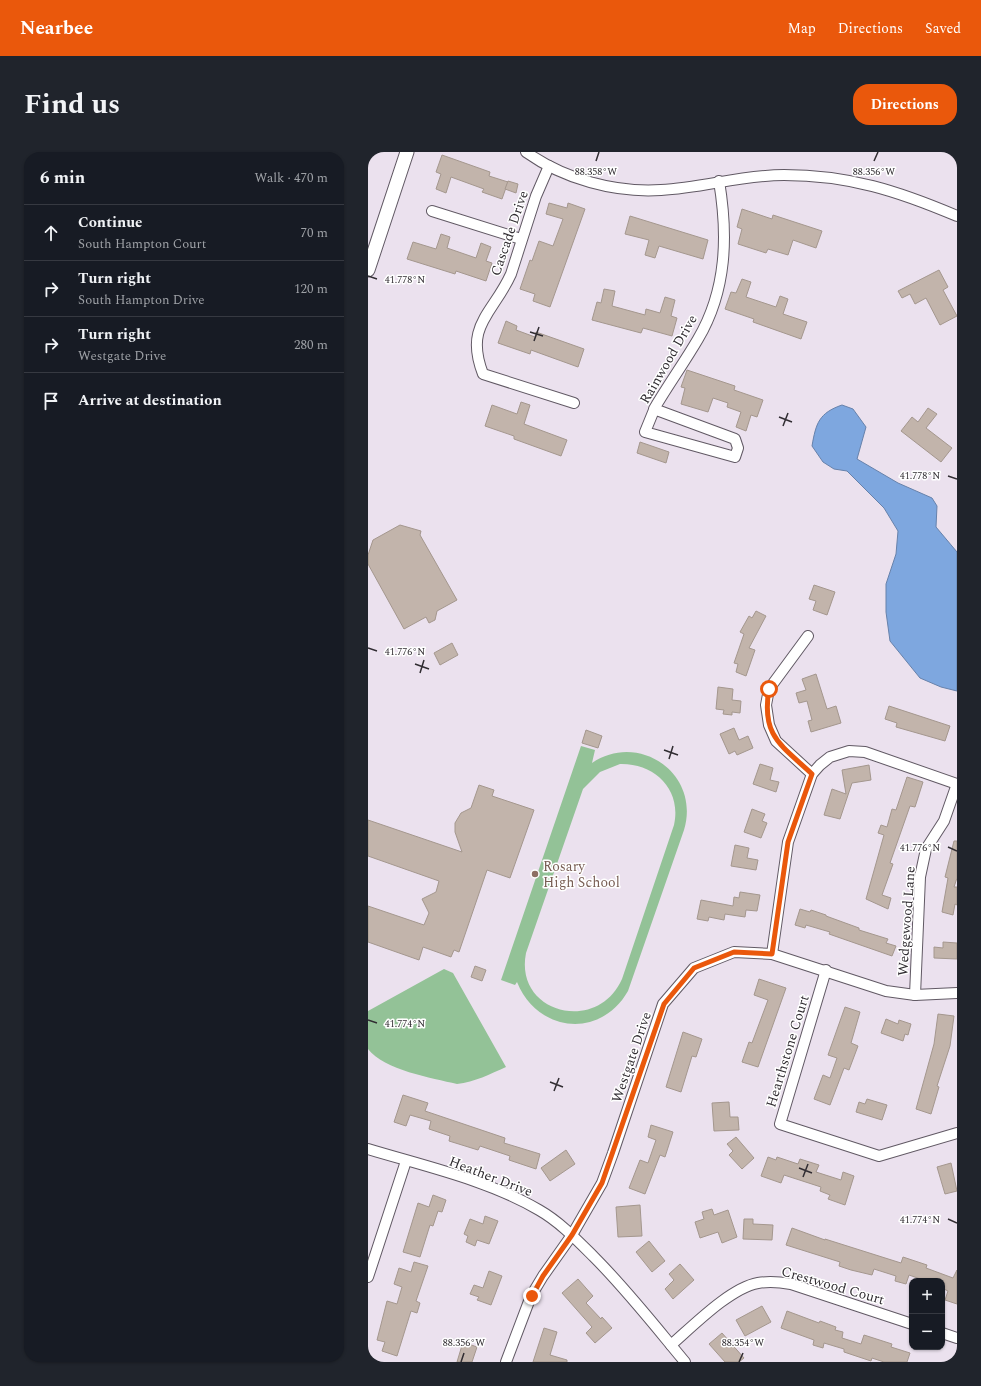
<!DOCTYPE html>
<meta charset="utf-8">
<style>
:root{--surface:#171b24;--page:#20242c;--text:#f1f3f6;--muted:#9ea1a6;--line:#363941;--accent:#ea580c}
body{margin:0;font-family:Spectral,serif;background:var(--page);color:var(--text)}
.controls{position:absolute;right:12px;bottom:12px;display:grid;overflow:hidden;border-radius:8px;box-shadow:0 1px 3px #0004}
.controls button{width:36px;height:36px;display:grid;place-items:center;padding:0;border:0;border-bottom:1px solid var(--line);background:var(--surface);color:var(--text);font:20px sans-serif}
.stop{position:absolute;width:12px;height:12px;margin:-9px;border:3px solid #ea580c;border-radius:50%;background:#fff}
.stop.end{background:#ea580c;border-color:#fff;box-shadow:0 1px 4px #0008}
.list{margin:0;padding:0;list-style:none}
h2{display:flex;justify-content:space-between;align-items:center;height:52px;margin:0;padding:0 16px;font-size:17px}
h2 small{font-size:13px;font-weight:400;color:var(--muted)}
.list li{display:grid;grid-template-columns:26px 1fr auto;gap:12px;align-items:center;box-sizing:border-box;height:56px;padding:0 16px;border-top:1px solid var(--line)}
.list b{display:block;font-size:15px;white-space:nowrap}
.list p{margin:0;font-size:13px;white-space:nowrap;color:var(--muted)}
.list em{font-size:13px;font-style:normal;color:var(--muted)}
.icon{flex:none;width:22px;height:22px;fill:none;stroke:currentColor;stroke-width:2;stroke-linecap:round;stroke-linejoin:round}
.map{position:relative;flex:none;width:589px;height:1210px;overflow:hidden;border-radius:16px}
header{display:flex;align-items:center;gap:24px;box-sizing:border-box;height:56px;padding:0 20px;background:var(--accent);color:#fff}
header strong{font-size:19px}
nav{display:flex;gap:22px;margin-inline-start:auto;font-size:14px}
.intro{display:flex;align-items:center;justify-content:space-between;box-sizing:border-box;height:96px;padding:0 24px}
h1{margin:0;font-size:28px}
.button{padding:10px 18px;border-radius:16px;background:var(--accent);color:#fff;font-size:14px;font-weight:700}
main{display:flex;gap:24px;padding:0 24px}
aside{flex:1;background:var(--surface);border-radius:16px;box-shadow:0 1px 3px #0004}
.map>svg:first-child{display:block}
.green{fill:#93c297;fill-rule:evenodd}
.water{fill:#7ea7df;stroke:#6782ab}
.building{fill:#c2b4ab;stroke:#a4978e}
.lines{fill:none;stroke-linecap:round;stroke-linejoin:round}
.minor-casing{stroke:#615964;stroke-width:12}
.tertiary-casing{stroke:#615964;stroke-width:15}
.minor{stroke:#fff;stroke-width:10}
.tertiary{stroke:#fff;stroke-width:13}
.route{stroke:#ea580c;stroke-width:5}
.ticks{fill:none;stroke:#312d32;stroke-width:1.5}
.education-dot{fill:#8d6e63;stroke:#fff;stroke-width:1.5}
.labels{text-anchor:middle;stroke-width:3;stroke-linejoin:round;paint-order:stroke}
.street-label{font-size:14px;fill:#312d32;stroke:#fff}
.education-label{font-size:14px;fill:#785e54;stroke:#fff;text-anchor:start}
.ticks-label{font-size:10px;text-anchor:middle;fill:#312d32;stroke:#fff;stroke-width:3;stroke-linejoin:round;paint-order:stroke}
</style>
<header>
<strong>Nearbee</strong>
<nav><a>Map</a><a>Directions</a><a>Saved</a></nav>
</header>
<div class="intro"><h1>Find us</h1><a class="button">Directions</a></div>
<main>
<aside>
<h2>6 min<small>Walk · 470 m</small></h2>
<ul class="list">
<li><svg class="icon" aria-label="ahead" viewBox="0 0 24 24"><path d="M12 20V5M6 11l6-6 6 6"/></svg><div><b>Continue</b><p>South Hampton Court</p></div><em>70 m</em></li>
<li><svg class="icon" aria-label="right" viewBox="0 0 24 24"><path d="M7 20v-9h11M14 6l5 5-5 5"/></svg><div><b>Turn right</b><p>South Hampton Drive</p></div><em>120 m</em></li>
<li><svg class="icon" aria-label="right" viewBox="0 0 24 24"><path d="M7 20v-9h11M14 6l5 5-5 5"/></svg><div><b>Turn right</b><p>Westgate Drive</p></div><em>280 m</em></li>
<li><svg class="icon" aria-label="arrive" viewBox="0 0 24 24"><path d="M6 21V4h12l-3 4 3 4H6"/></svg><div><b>Arrive at destination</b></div></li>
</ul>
</aside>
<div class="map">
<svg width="589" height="1210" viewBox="0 0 589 1210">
<rect width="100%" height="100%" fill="#ebe1ee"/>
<g class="green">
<path d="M213,594l14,4 -3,13c47,-32 109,11 92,67l-56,161c-28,49 -91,41 -111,-9l-2,3 -14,-5zM252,612c34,-1 62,25 54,61l-52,154c-25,56 -108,34 -96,-26l57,-164 17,-17z"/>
<path d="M76,817l9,4 53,94c-16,7 -31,15 -49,17 -25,-6 -73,-14 -89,-35v-38z"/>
</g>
<path class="water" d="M474,253l11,4 13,18 -9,32 41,24 34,15 5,8 -1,21 21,25v139l-16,-4 -21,-9 -30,-37 -4,-29v-28l10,-30 2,-23 -14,-23 -37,-37 -13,-2 -11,-7 -11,-16c4,-23 7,-33 30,-41z"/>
<g class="building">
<polygon points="74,3 122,20 121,24 140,30 134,47 114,40 116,37 83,25 78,41 68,37 73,22 68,20"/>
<polygon points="140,29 150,32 148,41 137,37"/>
<polygon points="181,51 199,56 200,51 217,57 182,155 165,149 167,142 152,137 162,108 164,109 171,89 185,94 195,67 178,62"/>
<polygon points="374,57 404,67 405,63 454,79 448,96 425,88 420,103 400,97 398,101 370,92 374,77 369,75"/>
<polygon points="262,64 340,88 335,107 291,94 287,106 277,103 281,88 257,82"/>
<polygon points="73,82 82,85 79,96 108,106 113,91 123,95 118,109 124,111 118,129 88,119 87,122 39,107 45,90 68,97"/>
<polygon points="571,118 580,135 575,138 589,164 572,173 558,146 547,152 542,142 534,146 530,139"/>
<polygon points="374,127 383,130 378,145 408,155 412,144 420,147 415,162 439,170 433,187 385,170 386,167 357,157 363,140 368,141"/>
<polygon points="236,137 247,139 244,154 277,163 278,157 292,161 297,145 307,148 303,164 309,166 304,184 275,176 273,181 224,168 229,150 233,151"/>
<polygon points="138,169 149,174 148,178 167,185 168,180 216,197 210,215 163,198 162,202 130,191"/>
<polygon points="319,218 367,234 366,238 395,248 389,265 383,263 378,279 368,275 373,260 359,255 360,251 345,246 340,260 313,252 317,236 313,235"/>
<polygon points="153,250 162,253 156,272 199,288 193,304 146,287 146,284 117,274 124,253 149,262"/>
<polygon points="560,256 569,262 558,276 584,296 573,310 533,279 544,265 550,270"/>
<polygon points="272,290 301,300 298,311 269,301"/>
<polygon points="32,373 53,379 52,383 89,448 69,459 67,468 61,471 58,465 36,477 0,412 0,403 5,388"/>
<polygon points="446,433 467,440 459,463 445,458 448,449 441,447"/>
<polygon points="388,459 398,464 381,496 387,498 378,524 368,520 370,512 366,511 376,482 372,480 381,464 384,466"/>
<polygon points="84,491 90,503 72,513 66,501"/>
<polygon points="448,522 459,557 468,554 473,571 443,580 440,569 444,568 439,549 431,551 428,541 438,538 434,527"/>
<polygon points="350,535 365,537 364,548 373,549 372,561 364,560 364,563 355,562 356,558 348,557"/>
<polygon points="521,554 582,574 577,589 528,575 529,571 517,567"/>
<polygon points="366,576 371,588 380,584 385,596 369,603 367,599 361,602 352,582"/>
<polygon points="218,578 234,584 230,596 214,591"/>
<polygon points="392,612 405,616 402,628 411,630 408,640 385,632"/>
<polygon points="501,613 503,628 484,631 472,667 456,663 464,637 478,642 474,618"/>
<polygon points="539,625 555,630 547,655 542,654 522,711 525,712 514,743 523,746 520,757 498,747 516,683 510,681 513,673 519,675 524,657 528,658"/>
<polygon points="111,633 126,638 124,644 166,658 142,726 119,718 91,800 86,798 83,805 55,795 51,808 0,790 0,754 56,773 61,761 54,747 68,740 71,729 0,704 0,668 94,700 87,680 87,671 93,661 103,656"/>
<polygon points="384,657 397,662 394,669 399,671 393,686 376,680"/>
<polygon points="586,689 589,689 589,726 586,735 589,735 589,753 587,752 585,763 574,760 580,726 577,725"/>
<polygon points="367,693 381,696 379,706 390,708 388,718 363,714"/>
<polygon points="372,740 392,743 389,759 378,758 377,765 357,762 356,768 341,765 340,769 329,767 333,748 365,754 366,745 371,746"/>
<polygon points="432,757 442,760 443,758 458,763 458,764 491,776 491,778 520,787 518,791 528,794 524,804 461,782 462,780 438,773 437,776 427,773"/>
<polygon points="575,790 589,791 589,807 566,806 566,795 575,796"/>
<polygon points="107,814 118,818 114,829 103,825"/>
<polygon points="391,827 418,836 390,915 374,910 381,890 384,891 400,848 386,843"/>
<polygon points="477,855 492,860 483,891 490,894 481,918 476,916 462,953 446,947 455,923 462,926 469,906 460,903"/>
<polygon points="570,862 586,864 582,894 569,934 571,935 563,962 548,957 566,892"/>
<polygon points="518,867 530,872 531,868 543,872 540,883 537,882 535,889 513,881"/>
<polygon points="315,880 334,887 328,905 324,904 313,940 298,935"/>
<polygon points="35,943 60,951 57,959 137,986 136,991 172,1002 168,1017 141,1008 142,1004 112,994 110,998 81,989 82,984 61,977 63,969 42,963 38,974 26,970"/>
<polygon points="499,947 519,953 514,968 488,960 491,950 497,952"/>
<polygon points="361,950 362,965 370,965 371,978 346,979 344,951"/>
<polygon points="283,973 305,980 297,1005 292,1003 277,1042 261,1036 272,1008 280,1011 288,988 280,985"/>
<polygon points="368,985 386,1006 374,1017 361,1003 365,999 359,992"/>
<polygon points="198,998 207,1012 182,1029 173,1016"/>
<polygon points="400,1005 408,1008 409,1005 430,1012 432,1007 451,1013 448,1020 473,1028 475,1020 486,1024 477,1053 460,1047 462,1043 452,1039 453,1035 416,1023 413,1031 393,1024"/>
<polygon points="583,1011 589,1039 577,1042 569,1015"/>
<polygon points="65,1043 78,1048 74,1060 70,1059 65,1074 62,1073 52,1105 35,1100 50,1051 61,1055"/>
<polygon points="272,1053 274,1084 250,1085 248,1055"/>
<polygon points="344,1057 346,1063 360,1058 369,1085 354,1091 350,1080 332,1086 327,1070 336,1067 334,1060"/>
<polygon points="117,1064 130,1069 121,1092 109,1088 107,1094 98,1090 100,1084 96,1082 102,1067 115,1072"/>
<polygon points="376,1067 385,1067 385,1072 405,1073 404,1088 375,1087"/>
<polygon points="424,1076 457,1088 457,1087 533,1111 535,1105 559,1113 558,1116 585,1126 589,1118 589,1152 577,1148 580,1139 574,1136 574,1129 558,1129 541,1123 538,1132 527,1129 528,1124 506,1117 504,1123 483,1118 471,1114 472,1110 418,1093"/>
<polygon points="281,1089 297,1109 284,1120 268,1100"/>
<polygon points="46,1110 60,1114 48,1149 52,1151 49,1161 43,1159 29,1204 14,1199 17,1190 9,1188 19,1149 29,1152 34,1135 26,1132 31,1116 43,1120"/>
<polygon points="312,1112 326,1128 305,1147 297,1137 306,1128 301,1122"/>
<polygon points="121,1119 134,1124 123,1153 109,1148 111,1145 102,1142 106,1133 115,1136"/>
<polygon points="210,1127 225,1144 218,1151 233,1167 234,1165 244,1176 227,1191 218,1181 224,1175 194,1141"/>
<polygon points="394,1154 403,1170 377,1184 368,1168"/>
<polygon points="419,1159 451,1171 452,1169 468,1175 467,1178 475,1180 474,1186 493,1192 496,1183 524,1192 523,1195 542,1201 539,1210 516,1210 504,1206 503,1209 476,1200 476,1197 456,1191 455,1196 445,1193 446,1188 413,1176"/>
<polygon points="176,1176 189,1180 182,1203 199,1208 199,1210 165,1210"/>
<polygon points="354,1181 376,1206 371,1210 357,1210 341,1192"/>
<polygon points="95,1190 109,1195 104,1210 89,1210"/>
</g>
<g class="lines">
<g class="minor-casing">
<g id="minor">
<path d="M158,0c38,27 89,41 135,38 42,-2 80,-15 123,-15 65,0 114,16 173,41"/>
<path d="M181,14l-13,30 -25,78c-18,40 -47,51 -28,100l91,29"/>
<polyline points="64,59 153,87"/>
<path d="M286,257l81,30 3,9 -3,9 -90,-25 9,-22v-1c14,-24 30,-46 44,-70 29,-49 30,-104 21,-158"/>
<polyline points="440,484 401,537 398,553 401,573 408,589 444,622"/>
<polyline points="404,802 420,690 444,622 452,613 462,605 481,599 497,600 589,632"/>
<polyline points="458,818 412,972 511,1004 589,981"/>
<polyline points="547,843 552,725 558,697 576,669 589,632"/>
<path d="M0,997c56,17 120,31 171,61 21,12 38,30 55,47 33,33 61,69 91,105"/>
<polyline points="0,1125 38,1009"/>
<polyline points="574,1181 589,1186"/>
<path d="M303,1193c22,-19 59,-57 87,-62 11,-2 22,-1 33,1l121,40"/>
<polyline points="138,1210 163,1144 175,1124 204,1083 234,1031 245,1001 295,852 326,816 366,800 404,802 518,839 547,843 589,841"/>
</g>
</g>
<g class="tertiary-casing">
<polyline id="tertiary" points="0,118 39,0"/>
</g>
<use href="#minor" class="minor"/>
<use href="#tertiary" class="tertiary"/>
</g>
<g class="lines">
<path class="route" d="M164,1144l11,-20 29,-41 30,-52 62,-179 30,-36 40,-16 38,2 16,-112 24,-68c-31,-29 -51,-38 -43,-85"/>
</g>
<path class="ticks" d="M228,9l3,-9M506,9l4,-9M0,124l9,3M162,180l13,4M166,189l5,-14M411,265l13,5M415,274l5,-13M580,324l9,3M0,496l9,3M47,512l14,5M52,521l4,-13M296,598l14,5M301,607l4,-13M580,695l9,4M0,868l9,3M182,930l13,5M186,939l5,-13M431,1016l13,5M435,1025l5,-13M580,1067l9,4M93,1210l3,-9M371,1210l4,-9"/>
<circle class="education-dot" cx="167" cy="722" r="4"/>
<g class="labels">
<g class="street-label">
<text transform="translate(141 81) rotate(-71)" y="5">Cascade Drive</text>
<text transform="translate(300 207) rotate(-60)" y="5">Rainwood Drive</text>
<text transform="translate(538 769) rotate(-86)" y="5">Wedgewood Lane</text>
<text transform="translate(419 899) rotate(-73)" y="5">Hearthstone Court</text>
<text transform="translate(263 905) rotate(-71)" y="5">Westgate Drive</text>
<text transform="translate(123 1024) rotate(21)" y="5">Heather Drive</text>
<text transform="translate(465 1133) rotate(16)" y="5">Crestwood Court</text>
</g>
<g class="education-label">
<text x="175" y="719">Rosary<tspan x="175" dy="16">High School</tspan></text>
</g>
</g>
<g class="ticks-label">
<text x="228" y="23">88.358°W</text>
<text x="506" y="23">88.356°W</text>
<text x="37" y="131">41.778°N</text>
<text x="552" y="327">41.778°N</text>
<text x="37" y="503">41.776°N</text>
<text x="552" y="699">41.776°N</text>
<text x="37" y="875">41.774°N</text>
<text x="552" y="1071">41.774°N</text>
<text x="96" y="1194">88.356°W</text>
<text x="375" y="1194">88.354°W</text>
</g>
</svg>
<div class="controls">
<button>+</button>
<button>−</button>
</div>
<div class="stop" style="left:401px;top:537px"></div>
<div class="stop end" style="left:164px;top:1144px"></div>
</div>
</main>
